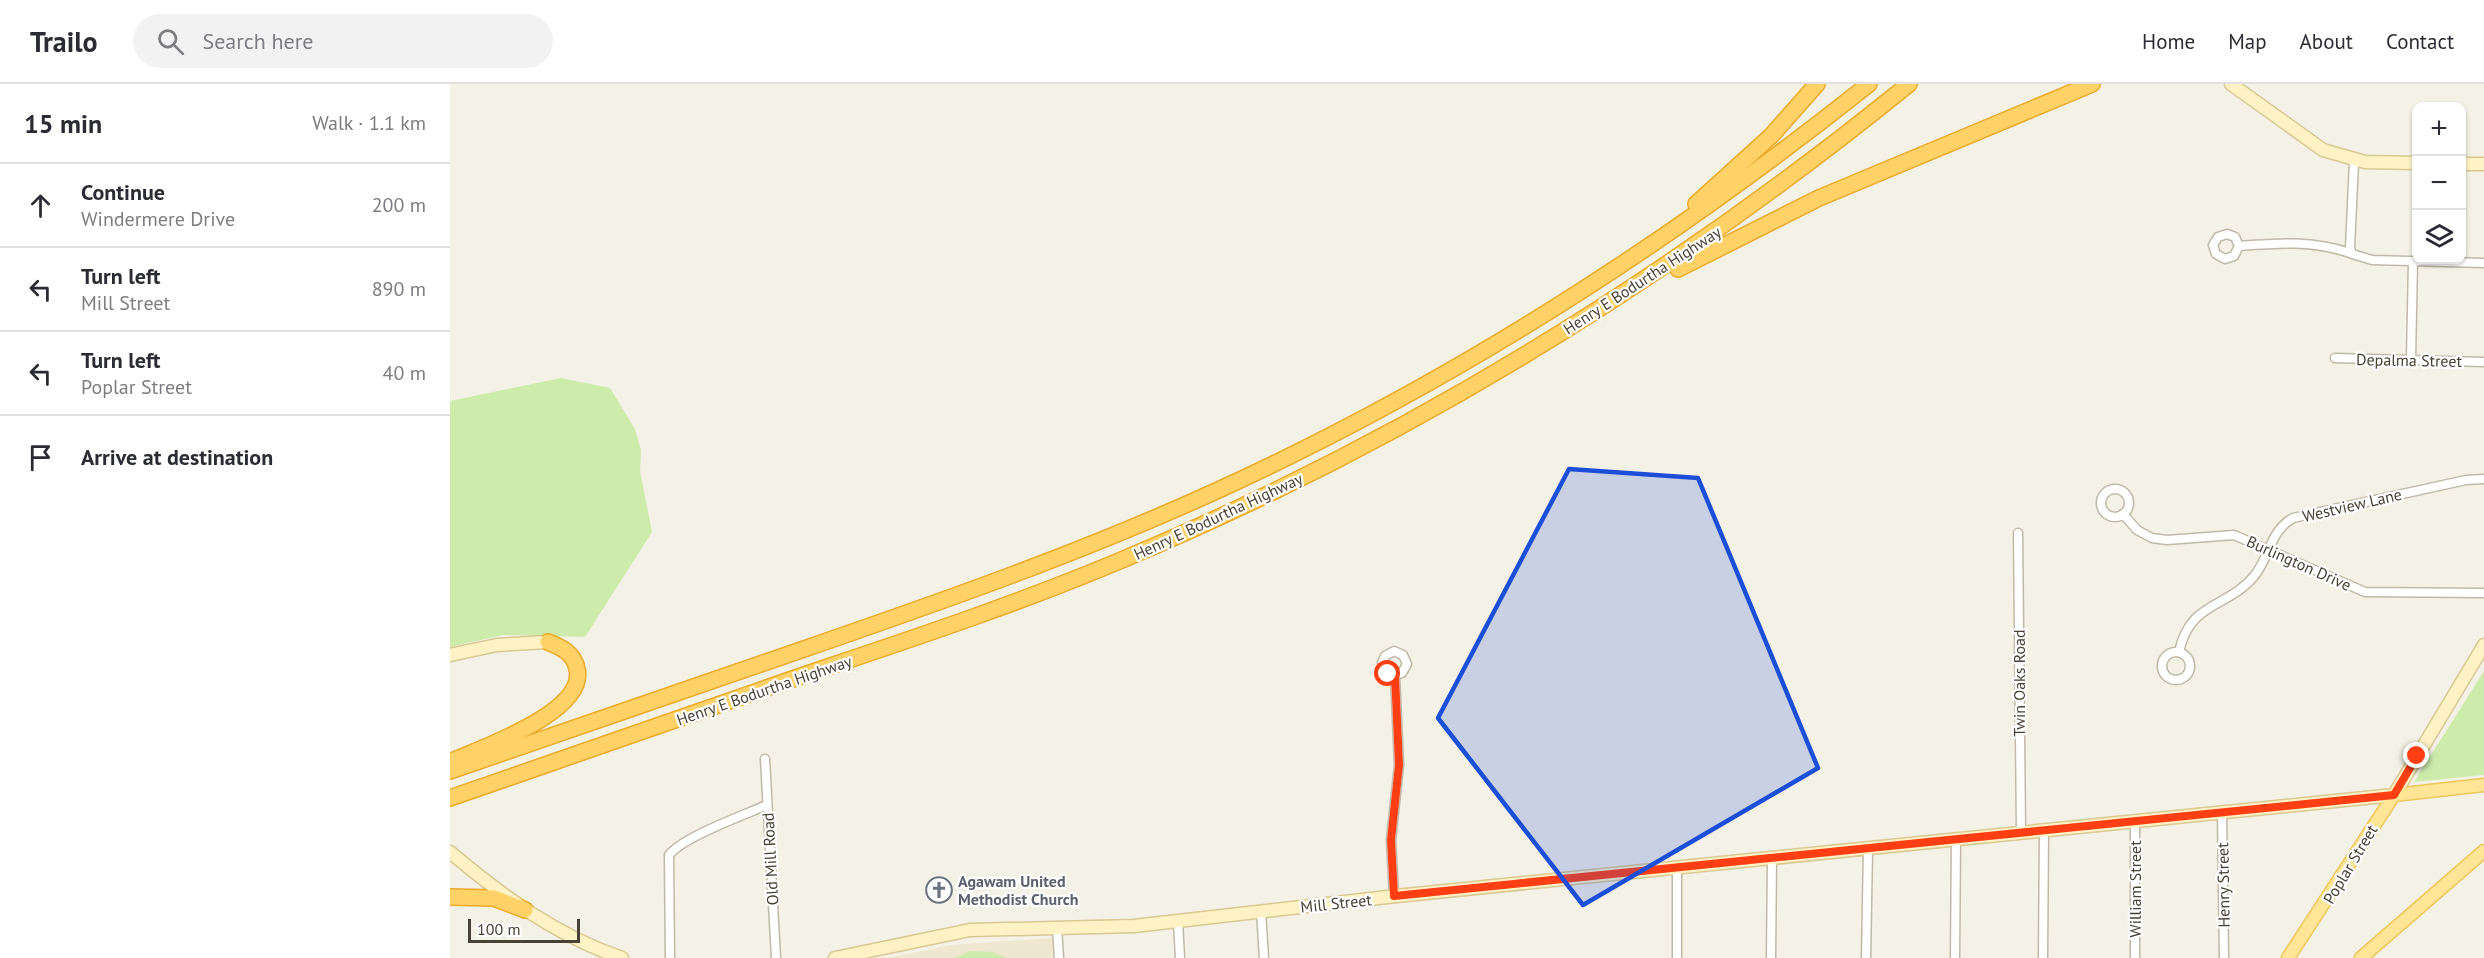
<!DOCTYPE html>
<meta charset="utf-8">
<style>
:root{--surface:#fff;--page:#f2f2f3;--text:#2b2b33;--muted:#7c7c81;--line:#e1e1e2}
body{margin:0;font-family:"PT Sans",sans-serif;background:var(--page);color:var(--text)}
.controls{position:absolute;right:18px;top:18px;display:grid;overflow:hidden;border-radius:12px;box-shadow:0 2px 4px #0004}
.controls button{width:54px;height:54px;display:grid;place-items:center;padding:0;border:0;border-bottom:2px solid var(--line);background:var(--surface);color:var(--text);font:30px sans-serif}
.scale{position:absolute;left:18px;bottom:15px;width:112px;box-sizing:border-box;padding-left:6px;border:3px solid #484135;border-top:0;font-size:16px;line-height:21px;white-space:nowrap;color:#484135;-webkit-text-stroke:4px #fff;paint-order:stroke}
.stop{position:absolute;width:18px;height:18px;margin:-14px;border:4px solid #ff3f13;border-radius:50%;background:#fff}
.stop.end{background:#ff3f13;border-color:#fff;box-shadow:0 2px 6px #0008}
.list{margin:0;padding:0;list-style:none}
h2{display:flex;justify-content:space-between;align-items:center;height:78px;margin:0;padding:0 24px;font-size:26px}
h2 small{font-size:20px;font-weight:400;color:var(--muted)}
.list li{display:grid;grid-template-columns:39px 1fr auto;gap:18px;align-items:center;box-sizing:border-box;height:84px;padding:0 24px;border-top:2px solid var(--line)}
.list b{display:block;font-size:22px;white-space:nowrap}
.list p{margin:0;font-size:20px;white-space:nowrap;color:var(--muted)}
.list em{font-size:20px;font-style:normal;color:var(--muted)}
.icon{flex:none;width:33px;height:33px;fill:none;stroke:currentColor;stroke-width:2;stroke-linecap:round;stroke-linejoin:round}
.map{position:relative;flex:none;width:2034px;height:874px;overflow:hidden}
header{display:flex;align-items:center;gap:36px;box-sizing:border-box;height:84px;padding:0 30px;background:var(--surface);border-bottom:2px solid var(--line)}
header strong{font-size:28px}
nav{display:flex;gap:33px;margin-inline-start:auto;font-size:21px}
.search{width:420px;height:54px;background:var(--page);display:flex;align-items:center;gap:15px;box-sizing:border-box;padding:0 21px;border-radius:33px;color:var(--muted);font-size:22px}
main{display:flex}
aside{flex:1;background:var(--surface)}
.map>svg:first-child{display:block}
.education{fill:#efe7cf}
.green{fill:#cdecac}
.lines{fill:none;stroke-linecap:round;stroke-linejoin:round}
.street-casing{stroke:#c1b9a8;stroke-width:11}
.secondary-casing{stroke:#d8c892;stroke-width:15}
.primary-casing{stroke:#edc65c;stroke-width:15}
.highway-casing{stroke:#e9aa2c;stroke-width:18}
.street{stroke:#fff;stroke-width:8}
.secondary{stroke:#fff3c6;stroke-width:12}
.primary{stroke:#ffe595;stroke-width:12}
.highway{stroke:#ffd267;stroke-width:15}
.route{stroke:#ff3f13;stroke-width:8}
.marked{fill:#1d4ed8;fill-opacity:0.2;stroke:#1d4ed8;stroke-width:4.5;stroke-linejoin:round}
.labels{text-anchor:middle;stroke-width:4.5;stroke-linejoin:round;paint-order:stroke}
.street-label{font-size:16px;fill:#484135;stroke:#fff}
.worship-label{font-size:16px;font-weight:bold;fill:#5b616d;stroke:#fff;text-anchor:start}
</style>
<header>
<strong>Trailo</strong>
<div class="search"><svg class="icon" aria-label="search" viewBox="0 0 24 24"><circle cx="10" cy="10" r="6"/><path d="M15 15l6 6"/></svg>Search here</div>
<nav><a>Home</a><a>Map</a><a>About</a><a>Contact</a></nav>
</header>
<main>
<aside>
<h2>15 min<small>Walk · 1.1 km</small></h2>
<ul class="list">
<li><svg class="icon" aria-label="ahead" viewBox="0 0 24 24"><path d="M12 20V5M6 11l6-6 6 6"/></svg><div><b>Continue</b><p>Windermere Drive</p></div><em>200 m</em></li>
<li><svg class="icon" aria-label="left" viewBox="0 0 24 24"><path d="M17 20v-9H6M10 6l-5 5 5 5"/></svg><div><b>Turn left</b><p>Mill Street</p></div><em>890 m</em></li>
<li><svg class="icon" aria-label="left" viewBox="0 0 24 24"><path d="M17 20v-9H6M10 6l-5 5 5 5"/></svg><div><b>Turn left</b><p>Poplar Street</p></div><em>40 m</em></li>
<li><svg class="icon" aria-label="arrive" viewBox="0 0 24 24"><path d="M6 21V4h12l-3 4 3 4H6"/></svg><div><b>Arrive at destination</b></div></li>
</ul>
</aside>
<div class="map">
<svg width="2034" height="874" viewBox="0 0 2034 874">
<rect width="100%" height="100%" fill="#f4f1e6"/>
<polygon class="education" points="602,854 603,874 438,874 501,861"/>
<g class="green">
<polygon points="111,294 160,304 185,345 191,366 190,387 202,448 135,553 53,551 0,563 0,317"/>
<polygon points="2034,587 2034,691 1964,698"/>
<polygon points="520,867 542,868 557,874 504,874"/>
</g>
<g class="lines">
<g class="street-casing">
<g id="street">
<polyline points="1904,77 1900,164 1902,170 1922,176 2034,179"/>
<path d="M1789,162l-4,-9 -8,-3 -9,3 -5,8 3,9 9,5 9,-3 5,-10c39,-3 73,-6 111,7"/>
<polyline points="1885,274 2034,278"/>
<polyline points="1961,276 1963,177"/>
<circle cx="1665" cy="419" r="14"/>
<polyline points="1673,430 1687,446 1702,454 1717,456 1784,451 1915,508 2034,509"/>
<polyline points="1568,449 1571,749"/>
<path d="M1729,568c11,-52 49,-43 76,-77 15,-19 15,-44 38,-57l173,-38 18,-1"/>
<circle cx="1726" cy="582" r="14"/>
<polyline points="315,675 326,874"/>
<polyline points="1772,728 1774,874"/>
<polyline points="1685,737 1685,874"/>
<polyline points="944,812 941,756 949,681 945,591 952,589 957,580 953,571 944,567 935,572 932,579 936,588 945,591"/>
<polyline points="811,827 814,874"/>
<polyline points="728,837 730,874"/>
<polyline points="607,844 609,874"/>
<path d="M220,874l-1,-103c14,-18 75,-40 98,-50"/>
<polyline points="1227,874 1227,785"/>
<polyline points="1321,874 1322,775"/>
<polyline points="1416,874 1418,765"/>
<polyline points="1505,874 1506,756"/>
<polyline points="1593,874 1594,746"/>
</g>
</g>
<g class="secondary-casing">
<g id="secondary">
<polyline points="1781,0 1873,66 1915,78 1966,79"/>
<polyline points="2012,80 2034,80"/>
<polyline points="0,571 47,561 98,558"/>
<path d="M0,768c52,44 107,84 172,106"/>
<polyline points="385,874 520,846 684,842 946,812 1944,711 2034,561"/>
</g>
</g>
<g class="primary-casing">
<g id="primary">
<polyline points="1838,874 1944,711 2034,701"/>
<polyline points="1911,874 2034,767"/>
</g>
</g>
<g class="highway-casing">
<g id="highway">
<polyline points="1246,120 1321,52 1367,0"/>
<polyline points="1228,185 1369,114 1642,0"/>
<path d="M0,678c31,-14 137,-50 127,-93 -3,-16 -16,-22 -29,-27"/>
<path d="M0,687c118,-41 236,-81 354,-122 139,-48 276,-96 410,-157 235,-107 453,-247 655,-408"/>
<path d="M0,714c119,-41 238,-83 357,-124 107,-36 213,-71 317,-115 284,-119 546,-281 785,-475"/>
<polyline points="0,813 44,814 75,826"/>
</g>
</g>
<use href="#street" class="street"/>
<use href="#secondary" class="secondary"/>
<use href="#primary" class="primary"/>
<use href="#highway" class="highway"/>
</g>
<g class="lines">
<polyline class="route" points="938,590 945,591 949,681 941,756 944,812 1944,711 1967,672"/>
</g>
<path class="marked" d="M1119,385l129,9 120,290 -235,137 -145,-187z"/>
<defs>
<g id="church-ring" transform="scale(1.35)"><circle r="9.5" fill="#fff" stroke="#6b7280" stroke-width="1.5"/><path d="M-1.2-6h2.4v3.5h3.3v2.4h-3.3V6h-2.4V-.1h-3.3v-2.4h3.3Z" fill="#6b7280"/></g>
</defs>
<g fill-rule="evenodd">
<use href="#church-ring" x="489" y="806"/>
</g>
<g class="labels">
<g class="street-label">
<text transform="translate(1192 196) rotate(-33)" y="6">Henry E Bodurtha Highway</text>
<text transform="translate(1959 276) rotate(1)" y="6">Depalma Street</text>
<text transform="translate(1902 421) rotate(-13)" y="6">Westview Lane</text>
<text transform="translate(768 432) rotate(-25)" y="6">Henry E Bodurtha Highway</text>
<text transform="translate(1849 479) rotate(24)" y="6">Burlington Drive</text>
<text transform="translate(1569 599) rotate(-90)" y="6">Twin Oaks Road</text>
<text transform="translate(314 606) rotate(-19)" y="6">Henry E Bodurtha Highway</text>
<text transform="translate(320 775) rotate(-93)" y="6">Old Mill Road</text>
<text transform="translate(1900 780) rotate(-59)" y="6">Poplar Street</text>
<text transform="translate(1773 801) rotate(-91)" y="6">Henry Street</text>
<text transform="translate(1685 805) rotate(-90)" y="6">William Street</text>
<text transform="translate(886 819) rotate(-6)" y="6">Mill Street</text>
</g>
<g class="worship-label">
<text x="508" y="803">Agawam United<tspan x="508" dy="18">Methodist Church</tspan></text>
</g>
</g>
</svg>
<div class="controls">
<button>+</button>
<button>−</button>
<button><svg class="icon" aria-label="layers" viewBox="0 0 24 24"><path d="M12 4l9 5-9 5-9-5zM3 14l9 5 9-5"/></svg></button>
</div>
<div class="scale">100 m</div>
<div class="stop" style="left:938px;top:590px"></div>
<div class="stop end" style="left:1967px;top:672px"></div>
</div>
</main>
